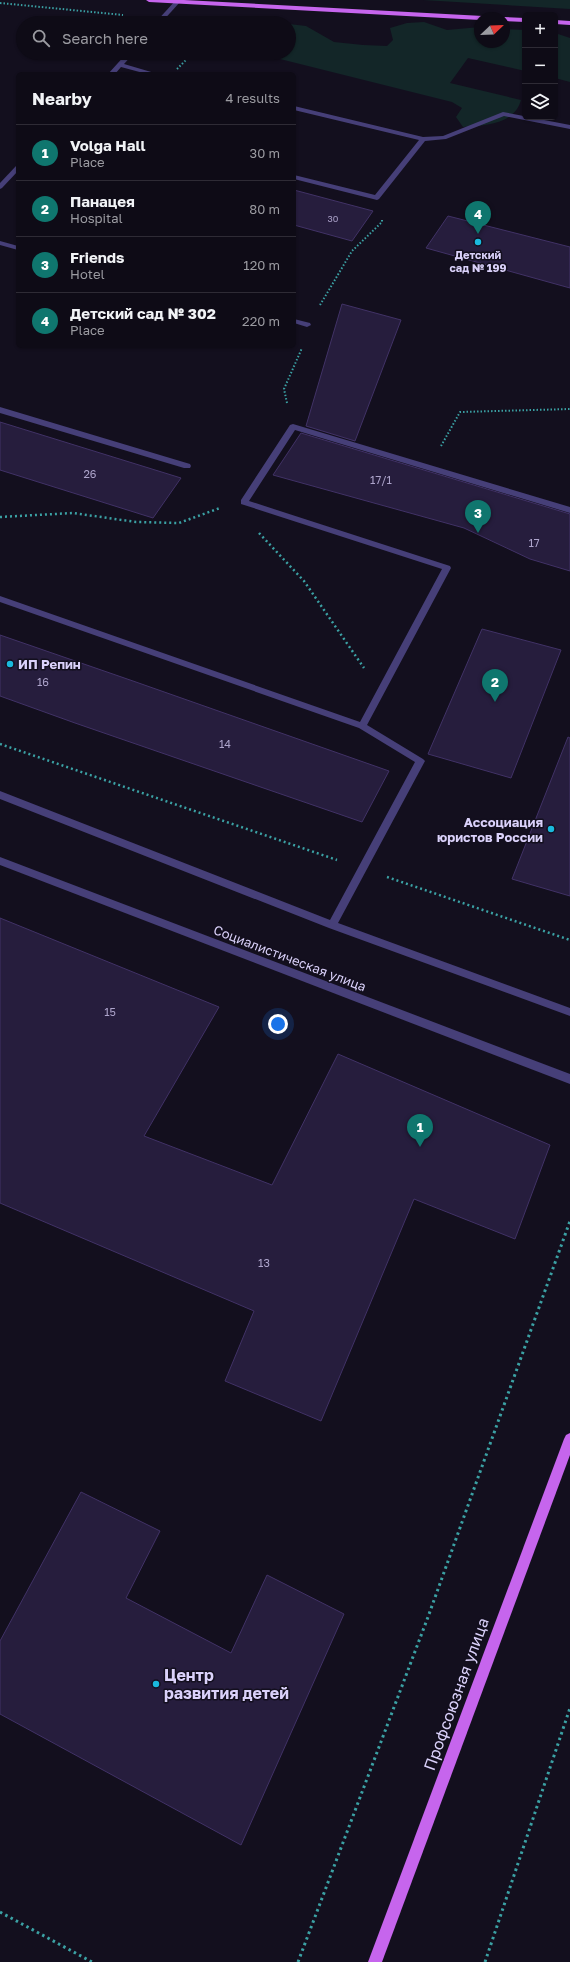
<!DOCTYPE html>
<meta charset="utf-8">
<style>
:root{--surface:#0e0b16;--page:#17141f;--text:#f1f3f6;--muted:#9b9ba1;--line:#2e2b35;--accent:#0f766e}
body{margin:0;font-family:"Golos Text",sans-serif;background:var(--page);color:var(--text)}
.controls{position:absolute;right:12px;top:12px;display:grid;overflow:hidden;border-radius:6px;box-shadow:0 1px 3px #0004}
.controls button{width:36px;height:36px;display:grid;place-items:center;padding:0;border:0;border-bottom:1px solid var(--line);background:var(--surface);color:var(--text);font:20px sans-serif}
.compass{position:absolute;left:474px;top:12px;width:36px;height:36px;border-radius:50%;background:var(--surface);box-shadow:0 1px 3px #0004;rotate:67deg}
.you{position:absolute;left:278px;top:1024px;width:14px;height:14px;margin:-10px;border:3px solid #fff;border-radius:50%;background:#1a73e8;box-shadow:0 0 0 6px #1a73e833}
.badge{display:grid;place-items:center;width:26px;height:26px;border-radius:50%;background:var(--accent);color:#fff;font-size:13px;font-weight:700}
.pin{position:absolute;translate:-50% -33px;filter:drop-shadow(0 1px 2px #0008)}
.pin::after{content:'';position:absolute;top:21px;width:14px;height:12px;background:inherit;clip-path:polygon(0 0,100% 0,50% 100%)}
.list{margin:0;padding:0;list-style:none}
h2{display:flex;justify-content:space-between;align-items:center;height:52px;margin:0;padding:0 16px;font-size:17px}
h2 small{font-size:13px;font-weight:400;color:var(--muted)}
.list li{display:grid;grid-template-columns:26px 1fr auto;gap:12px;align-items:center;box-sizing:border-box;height:56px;padding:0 16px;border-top:1px solid var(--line)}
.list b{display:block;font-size:15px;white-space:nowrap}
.list p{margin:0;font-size:13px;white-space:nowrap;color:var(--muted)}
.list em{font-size:13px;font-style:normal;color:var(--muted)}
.icon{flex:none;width:22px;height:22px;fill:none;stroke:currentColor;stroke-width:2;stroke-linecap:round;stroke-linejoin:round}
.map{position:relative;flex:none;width:570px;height:1962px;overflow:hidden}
.search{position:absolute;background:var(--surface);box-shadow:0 1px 3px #0004;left:16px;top:16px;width:280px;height:44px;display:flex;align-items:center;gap:10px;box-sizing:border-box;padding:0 14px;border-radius:22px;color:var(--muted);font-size:15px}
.panel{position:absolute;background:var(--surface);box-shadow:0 1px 3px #0004;left:16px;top:72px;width:280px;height:276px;border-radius:6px}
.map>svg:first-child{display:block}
.green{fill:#132628}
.building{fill:#261d3d;stroke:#413266}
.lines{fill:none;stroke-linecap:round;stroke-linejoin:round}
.path-far2{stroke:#3ba1a4;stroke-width:2;stroke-dasharray:1.5 2;stroke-linecap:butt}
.path-far1{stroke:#3ba1a4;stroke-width:2.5;stroke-dasharray:2 3;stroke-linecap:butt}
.path{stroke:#3ba1a4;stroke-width:3;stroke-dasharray:2.5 3.5;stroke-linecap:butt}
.minor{fill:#463f78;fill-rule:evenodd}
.major{fill:#c665ed;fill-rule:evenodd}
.poi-dot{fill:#1ab9dd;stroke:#130f1e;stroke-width:1.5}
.labels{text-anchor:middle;stroke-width:3;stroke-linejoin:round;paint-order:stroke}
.far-number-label{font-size:9px;fill:#ada4cb}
.far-poi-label{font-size:11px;font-weight:bold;fill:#dad1fa;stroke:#130f1e}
.number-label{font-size:11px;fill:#ada4cb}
.poi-label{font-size:13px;font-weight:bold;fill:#dad1fa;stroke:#130f1e;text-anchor:start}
.street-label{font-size:13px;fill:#dad1fa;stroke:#130f1e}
.near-poi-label{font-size:16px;font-weight:bold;fill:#dad1fa;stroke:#130f1e;text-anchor:start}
.near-street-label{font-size:16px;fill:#dad1fa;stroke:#130f1e}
</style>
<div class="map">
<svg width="570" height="1962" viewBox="0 0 570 1962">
<rect width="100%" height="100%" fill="#130f1e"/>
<g class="green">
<polygon points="423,0 570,0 570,9"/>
<path d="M424,22l23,8 33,-3v15h24v-13l21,1v41l-57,-13 -18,25 71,17c-7,25 -36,25 -58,27l-7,-10 6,-9 -10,-6 -196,-49h33v-29l17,2 28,16 29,3 24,1 6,-6 -3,-12 17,-5z"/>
<polygon points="555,33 570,38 570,82 555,78"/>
</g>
<g class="building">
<polygon points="294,190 373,211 352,241 294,225"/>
<polygon points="448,216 570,247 570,288 426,248"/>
<polygon points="342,304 401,320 355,441 306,426"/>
<polygon points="0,422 181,478 153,518 0,470"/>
<polygon points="301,433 570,514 570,571 530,559 464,528 273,475"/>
<polygon points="482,629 561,650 511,778 428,754"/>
<polygon points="0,635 133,681 389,771 362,822 75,723 0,696"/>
<polygon points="568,737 570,738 570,896 512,879"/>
<polygon points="0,918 219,1007 144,1136 272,1185 338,1054 550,1145 515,1239 414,1199 321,1421 225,1381 254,1311 0,1203"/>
<polygon points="81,1492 160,1531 126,1598 231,1653 267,1575 344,1614 241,1845 0,1714 0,1641"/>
</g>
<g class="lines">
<g class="path-far2">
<polyline points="0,3 123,15"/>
<polyline points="177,69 193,53"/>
<polyline points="320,305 352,251 382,222 382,220"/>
<polyline points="287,403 284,389 302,348"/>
<polyline points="441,446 460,412 570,409"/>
</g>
<g class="path-far1">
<polyline points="0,517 73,513 136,522 179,523 220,508"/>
<polyline points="259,533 304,581 364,668"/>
<polyline points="0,744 337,860"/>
<polyline points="387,877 570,940"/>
</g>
<g class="path">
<polyline points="0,1912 92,1962"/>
<polyline points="298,1962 428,1617 570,1221"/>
<polyline points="485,1962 570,1708"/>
</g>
<g class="minor">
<polygon points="175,1 180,2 161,23 155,23"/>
<polygon points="127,53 134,53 124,64 158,74 147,74 121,67 115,74 108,74"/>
<polygon points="294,106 423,137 443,136 503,112 570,125 570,129 504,116 446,139 425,141 379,199 377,200 294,179 294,175 375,195 419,140 294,110"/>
<polygon points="18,165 18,171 2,188 0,189 0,183 16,166"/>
<polygon points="0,241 18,246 18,250 0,245"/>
<polygon points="294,319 310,323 311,325 307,327 294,323"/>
<polygon points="0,407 190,464 191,466 190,468 184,468 0,413"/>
<polygon points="293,424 570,507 570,513 295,430 249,501 450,566 451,568 367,725 423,759 425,761 338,923 570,1008 570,1016 329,928 0,799 0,791 330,920 415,762 359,728 0,602 0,596 360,722 442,569 241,504 241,500 290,425"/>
<polygon points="0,857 570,1074 570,1084 0,865"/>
</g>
<g class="major">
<polygon points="146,0 184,0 483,16 486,18 480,18 480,20 149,2"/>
<polygon points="504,17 525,18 525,22 504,21 504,18 502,18"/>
<polygon points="555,20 570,21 570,25 555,24"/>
<polygon points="570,1433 570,1455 382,1962 368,1962 564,1439 566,1435"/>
</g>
</g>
<g class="poi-dot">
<circle cx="478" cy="242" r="4"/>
<circle cx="10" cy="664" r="4"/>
<circle cx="551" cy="829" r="4"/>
<circle cx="156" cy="1684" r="4"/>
</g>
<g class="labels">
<g class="far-number-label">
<text x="333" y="222">30</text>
</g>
<g class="far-poi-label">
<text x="478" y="259">Детский<tspan x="478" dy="13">сад № 199</tspan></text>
</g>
<g class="number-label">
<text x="90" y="478">26</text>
<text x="381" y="484">17/1</text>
<text x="534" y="547">17</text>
<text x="43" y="686">16</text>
<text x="225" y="748">14</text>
<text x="110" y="1016">15</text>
<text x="264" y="1267">13</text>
</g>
<g class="poi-label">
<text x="18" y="669">ИП Репин</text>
<text x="543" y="827" text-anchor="end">Ассоциация<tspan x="543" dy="15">юристов России</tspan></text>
</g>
<g class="street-label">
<text transform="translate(290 958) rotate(21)" y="5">Социалистическая улица</text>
</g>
<g class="near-poi-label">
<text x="164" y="1681">Центр<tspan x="164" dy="18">развития детей</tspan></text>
</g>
<g class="near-street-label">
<text transform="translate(456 1694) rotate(-70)" y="6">Профсоюзная улица</text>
</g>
</g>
</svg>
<div class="controls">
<button>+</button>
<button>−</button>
<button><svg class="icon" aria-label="layers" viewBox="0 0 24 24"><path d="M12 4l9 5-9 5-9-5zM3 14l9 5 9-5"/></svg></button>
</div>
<svg class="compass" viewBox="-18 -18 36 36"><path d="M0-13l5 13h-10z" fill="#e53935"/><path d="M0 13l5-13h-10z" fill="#9b9ba1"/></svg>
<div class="you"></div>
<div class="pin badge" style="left:420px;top:1147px">1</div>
<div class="pin badge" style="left:495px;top:702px">2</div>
<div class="pin badge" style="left:478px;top:533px">3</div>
<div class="pin badge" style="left:478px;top:234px">4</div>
<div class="search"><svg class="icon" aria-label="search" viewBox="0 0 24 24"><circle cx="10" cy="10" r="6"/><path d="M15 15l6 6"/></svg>Search here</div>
<section class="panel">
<h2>Nearby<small>4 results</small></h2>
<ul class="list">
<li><span class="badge">1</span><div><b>Volga Hall</b><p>Place</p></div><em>30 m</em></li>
<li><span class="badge">2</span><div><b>Панацея</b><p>Hospital</p></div><em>80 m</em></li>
<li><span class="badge">3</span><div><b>Friends</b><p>Hotel</p></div><em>120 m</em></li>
<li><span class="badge">4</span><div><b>Детский сад № 302</b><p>Place</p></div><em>220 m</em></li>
</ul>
</section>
</div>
